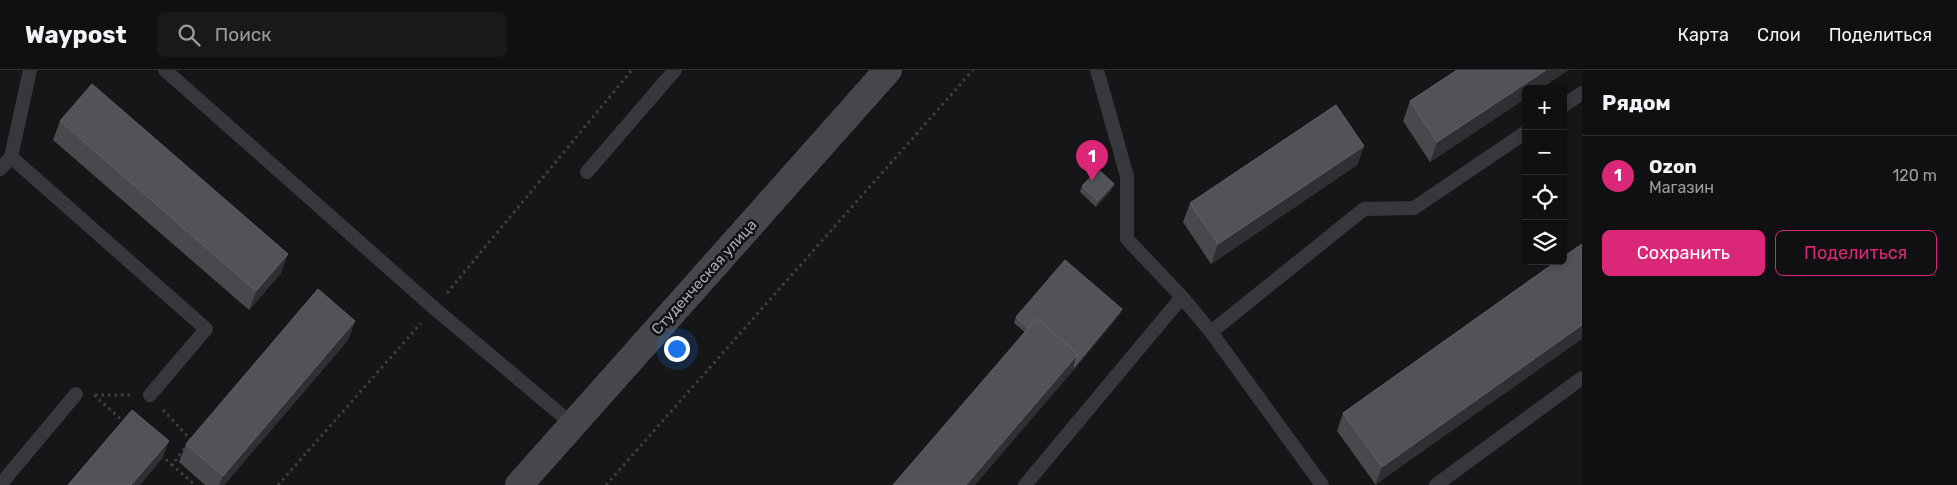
<!DOCTYPE html>
<html lang="ru">
<meta charset="utf-8">
<style>
:root{--surface:#101012;--page:#19191b;--text:#f1f3f6;--muted:#9c9d9f;--line:#303032;--accent:#db2777}
body{margin:0;font-family:Rubik,sans-serif;background:var(--page);color:var(--text)}
.controls{position:absolute;right:15px;top:15px;display:grid;overflow:hidden;border-radius:8px;box-shadow:0 2px 8px #0003}
.controls button{width:45px;height:45px;display:grid;place-items:center;padding:0;border:0;border-bottom:1px solid var(--line);background:var(--surface);color:var(--text);font:25px sans-serif}
.you{position:absolute;left:676px;top:278px;width:18px;height:18px;margin:-12px;border:4px solid #fff;border-radius:50%;background:#1a73e8;box-shadow:0 0 0 8px #1a73e833}
.badge{display:grid;place-items:center;width:32px;height:32px;border-radius:50%;background:var(--accent);color:#fff;font-size:16px;font-weight:700}
.pin{position:absolute;translate:-50% -41px;filter:drop-shadow(0 1px 2px #0008)}
.pin::after{content:'';position:absolute;top:26px;width:18px;height:15px;background:inherit;clip-path:polygon(0 0,100% 0,50% 100%)}
.list{margin:0;padding:0;list-style:none}
h2{display:flex;justify-content:space-between;align-items:center;height:65px;margin:0;padding:0 20px;font-size:21px}
h2 small{font-size:16px;font-weight:400;color:var(--muted)}
.list li{display:grid;grid-template-columns:32px 1fr auto;gap:15px;align-items:center;box-sizing:border-box;height:80px;padding:0 20px;border-top:1px solid var(--line)}
.list b{display:block;font-size:19px;white-space:nowrap}
.list p{margin:0;font-size:16px;white-space:nowrap;color:var(--muted)}
.list em{font-size:16px;font-style:normal;color:var(--muted)}
.actions{display:flex;gap:10px;padding:15px 20px}
.actions a{flex:1;padding:11px 0;border:1px solid var(--accent);border-radius:8px;text-align:center;font-size:18px;color:var(--accent)}
.actions .main{background:var(--accent);color:#fff}
.icon{flex:none;width:28px;height:28px;fill:none;stroke:currentColor;stroke-width:2;stroke-linecap:round;stroke-linejoin:round}
.map{position:relative;flex:none;width:1582px;height:415px;overflow:hidden}
header{display:flex;align-items:center;gap:30px;box-sizing:border-box;height:70px;padding:0 25px;background:var(--surface);border-bottom:1px solid var(--line)}
header strong{font-size:24px}
nav{display:flex;gap:28px;margin-inline-start:auto;font-size:18px}
.search{width:350px;height:45px;background:var(--page);display:flex;align-items:center;gap:12px;box-sizing:border-box;padding:0 18px;border-radius:8px;color:var(--muted);font-size:19px}
main{display:flex}
aside{flex:1;background:var(--surface)}
.map>svg:first-child{display:block}
.lines{fill:none;stroke-linecap:round;stroke-linejoin:round}
.path{stroke:#3d3f44;stroke-width:3;stroke-dasharray:2.5 4;stroke-linecap:butt}
.lane{stroke:#37383d;stroke-width:14}
.secondary{stroke:#45474d;stroke-width:28}
.wall{fill:#47494d}
.shaded-wall{fill:#2f3033}
.building{fill:#525359;stroke:#5f6168}
.labels{text-anchor:middle;stroke-width:5;stroke-linejoin:round;paint-order:stroke}
.street-label{font-size:15px;fill:#a8adb8;stroke:#111113}
</style>
<header>
<strong>Waypost</strong>
<div class="search"><svg class="icon" aria-label="search" viewBox="0 0 24 24"><circle cx="10" cy="10" r="6"/><path d="M15 15l6 6"/></svg>Поиск</div>
<nav><a>Карта</a><a>Слои</a><a>Поделиться</a></nav>
</header>
<main>
<div class="map">
<svg width="1582" height="415" viewBox="0 0 1582 415">
<rect width="100%" height="100%" fill="#161618"/>
<g class="lines">
<g class="path">
<polyline points="447,223 632,0"/>
<polyline points="94,325 125,353"/>
<polyline points="95,325 131,325"/>
<polyline points="163,340 191,370 172,395 195,415"/>
<polyline points="161,385 172,395"/>
<polyline points="278,415 421,253"/>
<polyline points="606,415 973,0"/>
</g>
<g class="lane">
<polyline points="30,0 11,87 206,259 150,325"/>
<polyline points="165,0 434,238 572,354"/>
<polyline points="1097,0 1127,106 1127,169 1182,227 1211,262 1322,415"/>
<polyline points="1563,36 1582,23"/>
<polyline points="0,99 11,87"/>
<polyline points="587,102 675,0"/>
<polyline points="1211,262 1364,139 1414,138 1526,62"/>
<polyline points="0,415 76,324"/>
<polyline points="1025,415 1182,227"/>
<polyline points="1436,415 1582,308"/>
</g>
<polyline class="secondary" points="519,415 888,0"/>
</g>
<g class="wall">
<polygon points="1457,0 1568,0 1540,19 1526,19 1526,28 1430,92 1403,51 1410,31"/>
<polygon points="60,51 281,203 249,240 53,70"/>
<polygon points="1364,76 1357,95 1211,194 1183,152 1190,133"/>
<polygon points="1114,114 1112,119 1096,137 1080,122 1082,116"/>
<polygon points="1557,191 1376,415 1337,361 1343,343"/>
<polygon points="1122,239 1120,244 1072,302 1014,253 1016,247"/>
<polygon points="355,251 348,270 224,415 205,415 179,392 186,374"/>
</g>
<g class="shaded-wall">
<polygon points="1546,0 1568,0 1540,19 1526,19 1526,28 1430,92 1437,72"/>
<polygon points="1364,76 1357,95 1211,194 1218,174"/>
<polygon points="1114,114 1112,119 1096,137 1098,131"/>
<polygon points="288,184 281,203 249,240 256,221"/>
<polygon points="1122,239 1120,244 1072,302 975,415 966,415 1078,284"/>
<polygon points="355,251 348,270 224,415 219,415 223,406"/>
<polygon points="1582,255 1582,269 1375,415 1382,397"/>
<polygon points="169,371 162,389 140,415 131,415"/>
</g>
<g class="building">
<polygon points="1457,0 1546,0 1437,72 1410,31"/>
<polygon points="92,14 288,184 256,221 60,51"/>
<polygon points="1336,35 1364,76 1218,174 1190,133"/>
<polygon points="1098,99 1114,114 1098,131 1082,116"/>
<polygon points="1582,174 1582,255 1382,397 1343,343 1557,191 1563,191 1563,187"/>
<polygon points="1065,190 1122,239 1074,297 1078,284 1037,248 1028,258 1016,247"/>
<polygon points="318,219 355,251 223,406 186,374"/>
<polygon points="1037,248 1078,284 966,415 893,415"/>
<polygon points="132,340 169,371 131,415 68,415"/>
</g>
<g class="labels">
<g class="street-label">
<text transform="translate(704 207) rotate(-48)" y="5">Студенческая улица</text>
</g>
</g>
</svg>
<div class="controls">
<button>+</button>
<button>−</button>
<button><svg class="icon" aria-label="locate" viewBox="0 0 24 24"><circle cx="12" cy="12" r="6"/><path d="M12 2v4M12 18v4M2 12h4M18 12h4"/></svg></button>
<button><svg class="icon" aria-label="layers" viewBox="0 0 24 24"><path d="M12 4l9 5-9 5-9-5zM3 14l9 5 9-5"/></svg></button>
</div>
<div class="you"></div>
<div class="pin badge" style="left:1092px;top:111px">1</div>
</div>
<aside>
<h2>Рядом<small></small></h2>
<ul class="list">
<li><span class="badge">1</span><div><b>Ozon</b><p>Магазин</p></div><em>120 m</em></li>
</ul>
<div class="actions"><a class="main">Сохранить</a><a>Поделиться</a></div>
</aside>
</main>
